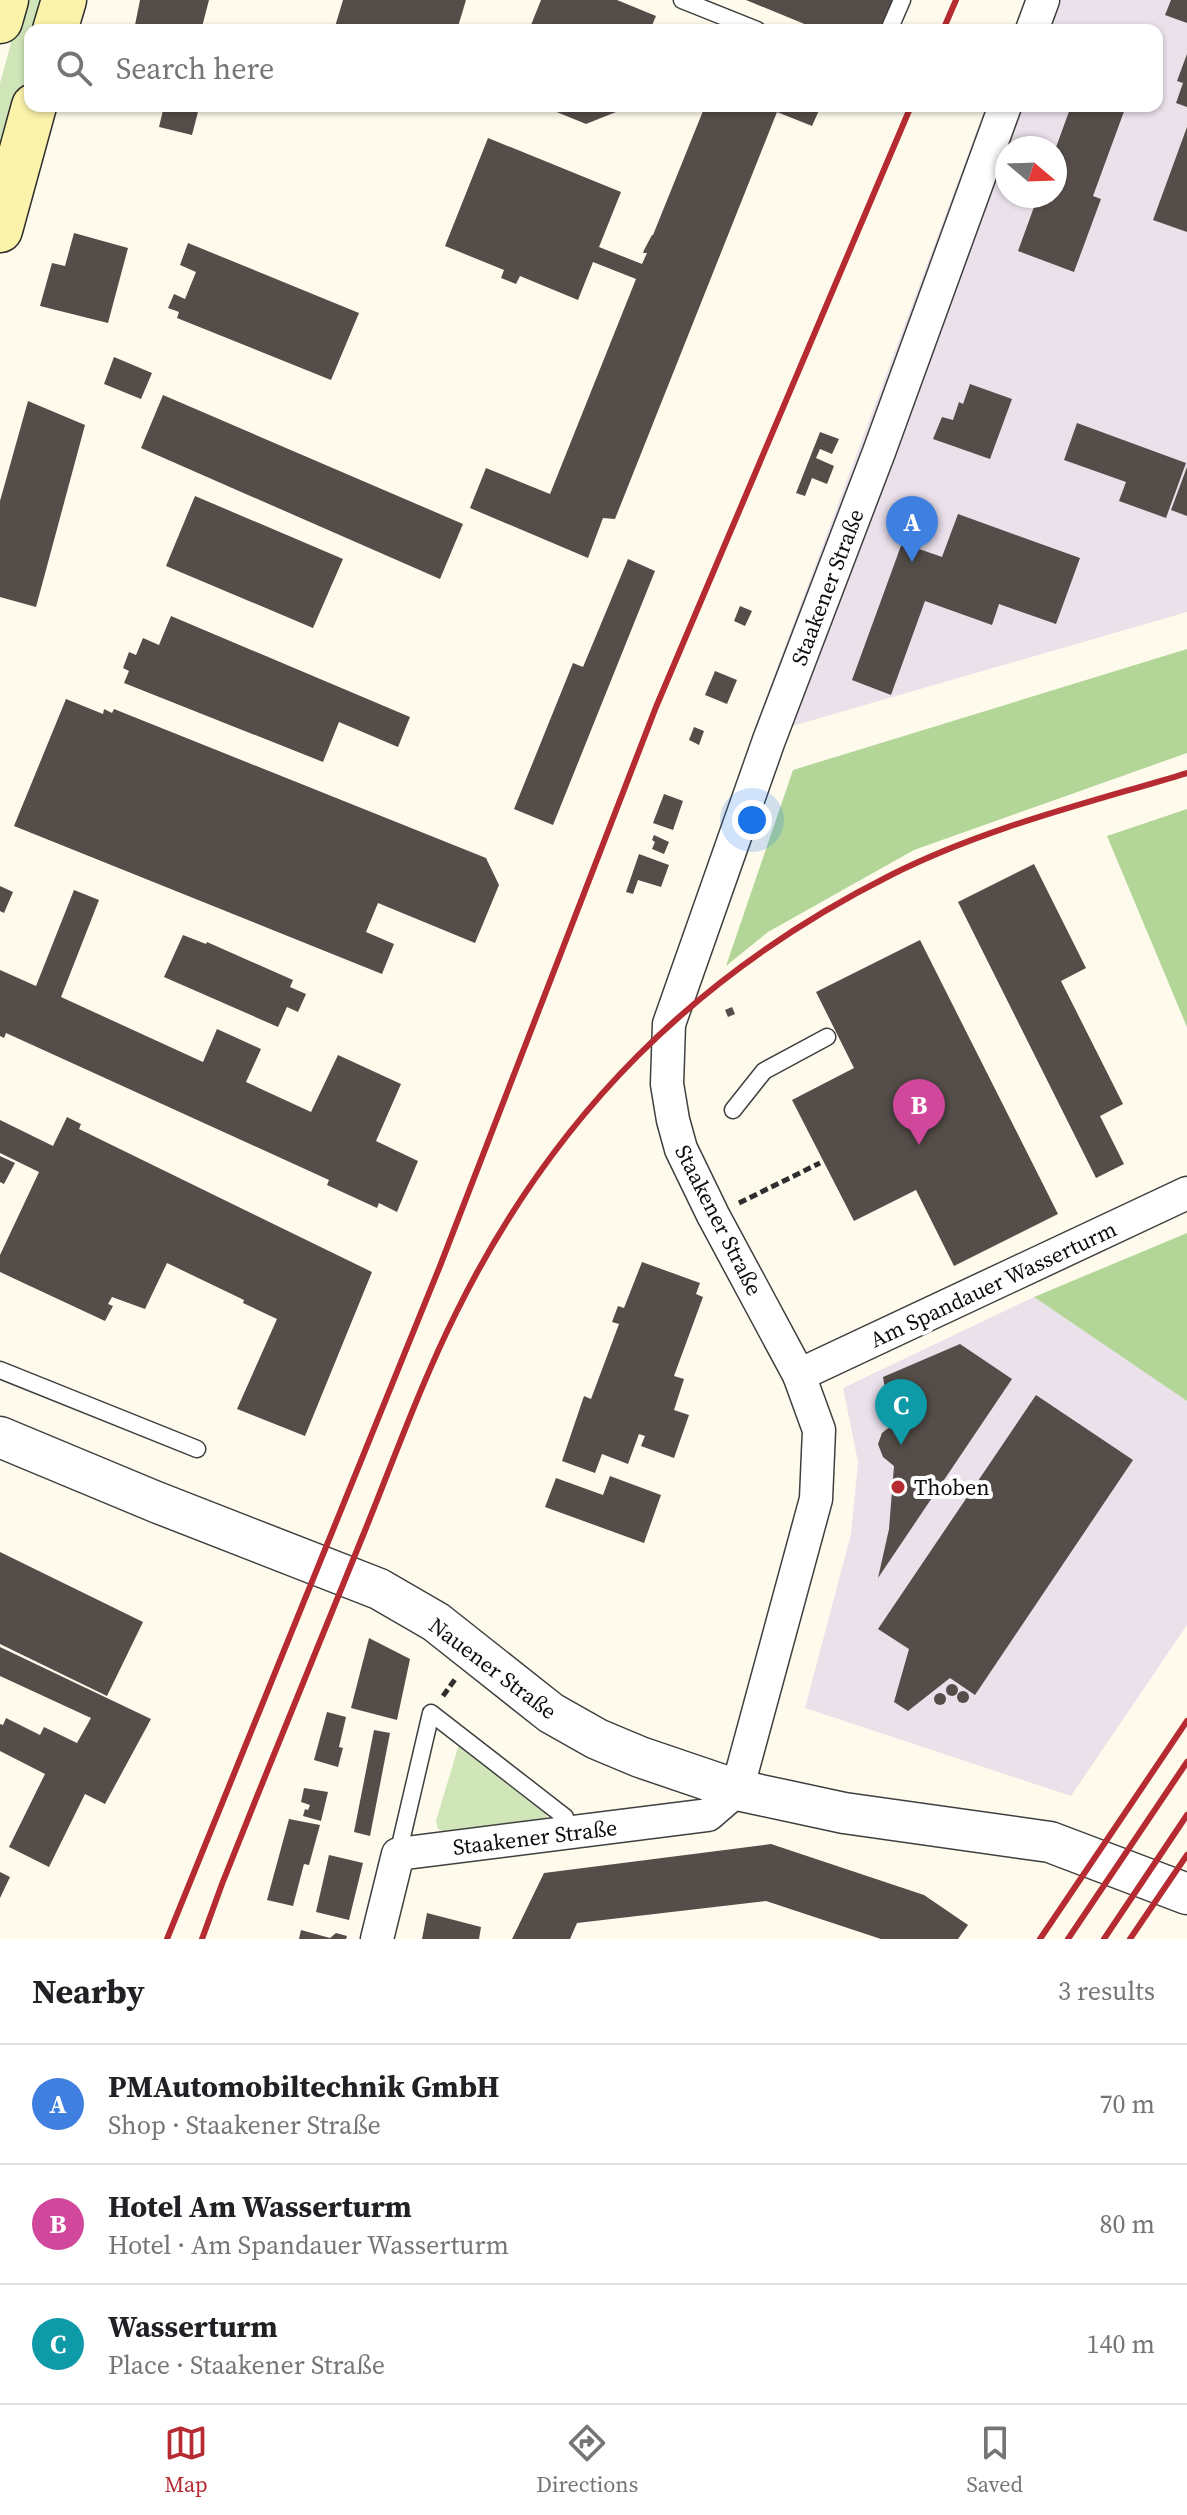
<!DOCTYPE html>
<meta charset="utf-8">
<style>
:root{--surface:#fff;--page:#f6f6f6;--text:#202124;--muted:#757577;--line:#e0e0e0;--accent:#b52b31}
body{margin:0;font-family:"Source Serif 4",serif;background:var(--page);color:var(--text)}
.compass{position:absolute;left:995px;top:136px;width:72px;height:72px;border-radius:50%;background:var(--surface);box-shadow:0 2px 6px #0004;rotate:109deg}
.you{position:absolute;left:752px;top:820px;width:28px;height:28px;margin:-20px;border:6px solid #fff;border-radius:50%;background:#1a73e8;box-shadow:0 0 0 12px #1a73e833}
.badge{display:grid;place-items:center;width:52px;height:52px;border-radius:50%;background:var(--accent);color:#fff;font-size:26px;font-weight:700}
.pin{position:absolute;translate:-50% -66px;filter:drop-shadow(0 2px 4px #0008)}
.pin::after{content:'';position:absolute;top:42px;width:28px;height:24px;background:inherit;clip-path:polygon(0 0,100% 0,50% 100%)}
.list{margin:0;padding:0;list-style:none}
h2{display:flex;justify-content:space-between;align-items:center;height:104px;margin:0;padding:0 32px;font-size:34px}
h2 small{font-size:26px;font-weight:400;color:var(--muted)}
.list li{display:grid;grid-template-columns:52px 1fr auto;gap:24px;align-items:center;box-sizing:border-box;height:120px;padding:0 32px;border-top:2px solid var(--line)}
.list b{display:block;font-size:30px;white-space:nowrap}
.list p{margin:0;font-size:26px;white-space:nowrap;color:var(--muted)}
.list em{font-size:26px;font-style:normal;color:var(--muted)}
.icon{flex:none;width:44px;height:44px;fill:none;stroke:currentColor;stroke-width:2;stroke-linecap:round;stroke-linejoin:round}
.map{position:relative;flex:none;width:1187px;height:1939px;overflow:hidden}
.search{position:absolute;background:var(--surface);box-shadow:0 2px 6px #0004;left:24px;right:24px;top:24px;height:88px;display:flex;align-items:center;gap:20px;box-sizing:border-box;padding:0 28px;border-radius:16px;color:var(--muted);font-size:30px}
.sheet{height:464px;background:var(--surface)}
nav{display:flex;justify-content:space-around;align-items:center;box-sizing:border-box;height:112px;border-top:2px solid var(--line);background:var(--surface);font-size:22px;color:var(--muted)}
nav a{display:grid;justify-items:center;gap:4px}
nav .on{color:var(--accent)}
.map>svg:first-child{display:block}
.industrial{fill:#eae1eb;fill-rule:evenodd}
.green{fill:#d0e6b8}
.forest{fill:#b3d698}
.building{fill:#544d49}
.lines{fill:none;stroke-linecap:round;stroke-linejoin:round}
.service-casing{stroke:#3f3f3f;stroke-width:19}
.minor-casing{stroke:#3f3f3f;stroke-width:35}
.tertiary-casing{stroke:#3f3f3f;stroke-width:43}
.secondary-casing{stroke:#2e2e2e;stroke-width:47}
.path{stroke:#2e2e2e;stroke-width:5;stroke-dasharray:8 4;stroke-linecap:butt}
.service{stroke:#fff;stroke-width:16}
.minor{stroke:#fff;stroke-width:32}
.tertiary{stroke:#fff;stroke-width:40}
.secondary{stroke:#fbf3aa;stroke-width:44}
.rail{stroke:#b52b31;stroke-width:6}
.poi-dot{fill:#b52b31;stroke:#fff;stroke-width:3}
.labels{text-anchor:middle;stroke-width:8;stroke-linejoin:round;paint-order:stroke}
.street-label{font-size:22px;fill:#0c0c0c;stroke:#fff}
.poi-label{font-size:22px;fill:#0c0c0c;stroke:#fff;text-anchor:start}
</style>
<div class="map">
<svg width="1187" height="1939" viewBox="0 0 1187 1939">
<rect width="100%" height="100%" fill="#fefbec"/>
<g class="industrial">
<path d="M1027,0h160v612l-436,126 235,-632h171v-76h-141zM1007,148h48v48h-48z"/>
<polygon points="1034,1297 1187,1401 1187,1625 1071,1796 805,1708 851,1534 858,1462 843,1388"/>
</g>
<g class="green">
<polygon points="23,0 48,0 40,30 30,30 30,67 0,176 0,83"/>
<polygon points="459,1744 546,1812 547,1818 445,1832 438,1829 436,1821"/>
</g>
<g class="forest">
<polygon points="1187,649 1187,753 914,850 768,932 726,966 793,770"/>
<polygon points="1187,809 1187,1027 1107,836"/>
<polygon points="1187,1233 1187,1401 1034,1297"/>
</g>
<g class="building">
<polygon points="140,0 209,0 202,27 199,27 199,30 134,30"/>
<polygon points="343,0 466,0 457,30 334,30"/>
<polygon points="541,0 617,0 656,16 650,30 529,30"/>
<polygon points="746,0 895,0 883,30 819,30"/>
<polygon points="1171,0 1187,0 1187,23 1165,15"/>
<polygon points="1187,54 1187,107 1176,103 1183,83 1177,81"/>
<polygon points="164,106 199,108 192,135 159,127"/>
<polygon points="542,106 618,106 616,112 586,124"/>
<polygon points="705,106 821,106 812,126 777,112 615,519 603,518 588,558 470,508 486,468 550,494 636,279 593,262 578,300 520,276 516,284 501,278 504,270 445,246 488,138 621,192 599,247 642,264 647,253 643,253 644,250 652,235 653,235"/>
<polygon points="1071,106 1126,106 1093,196 1101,199 1074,272 1018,251 1038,196 1055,196 1055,150"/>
<polygon points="1187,127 1187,232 1153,220"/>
<polygon points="74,233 128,248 108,323 40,306 52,263 65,266"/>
<polygon points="188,243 359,313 331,380 177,318 179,312 168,308 174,294 185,299 196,272 180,265"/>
<polygon points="114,357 152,373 141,399 104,384"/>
<polygon points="970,384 1012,399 990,459 933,439 942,417 953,420 959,402 963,404"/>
<polygon points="163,395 463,524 440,579 141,448"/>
<polygon points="28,401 85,425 36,607 0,597 0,501"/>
<polygon points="1077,423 1186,463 1166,518 1119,501 1126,482 1064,460"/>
<polygon points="820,432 839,439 832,454 820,449 816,458 834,466 827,484 812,478 805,496 796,493"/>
<polygon points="1187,467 1187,516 1171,510"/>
<polygon points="195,496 343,559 313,628 166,566"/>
<polygon points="958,514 1080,558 1056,624 999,604 992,625 925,601 891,695 852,680 902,543 942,557"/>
<polygon points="628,559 655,571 553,825 514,809 573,663 583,667"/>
<polygon points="740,606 752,611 745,626 734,621"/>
<polygon points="171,616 410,717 398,747 339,722 323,762 124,683 129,671 123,668 129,652 136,655 143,638 159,645"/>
<polygon points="715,671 737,680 727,704 705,695"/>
<polygon points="66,699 103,714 104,709 112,713 114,709 486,858 499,885 475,943 378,903 366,932 394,944 382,974 14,826"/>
<polygon points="694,727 704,731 699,745 689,740"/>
<polygon points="664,794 683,801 673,830 653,823"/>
<polygon points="654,835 669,842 664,854 652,849 655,842 652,840"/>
<polygon points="639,854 669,865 661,887 638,880 633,894 626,892"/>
<polygon points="1034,864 1086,968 1061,981 1123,1104 1100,1116 1124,1164 1096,1178 958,902"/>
<polygon points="0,886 13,892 4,913 0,911"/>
<polygon points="74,890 99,900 61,997 203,1062 217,1029 261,1049 246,1082 311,1112 338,1055 401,1084 376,1141 418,1161 397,1212 379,1203 377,1208 327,1185 329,1180 6,1033 4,1038 0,1036 0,970 36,986"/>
<polygon points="183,935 206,944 207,942 293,980 290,987 306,994 298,1012 287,1007 278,1027 164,977"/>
<polygon points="920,940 1058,1214 954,1266 916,1190 854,1221 792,1100 854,1068 816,992"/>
<polygon points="732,1007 735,1014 728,1017 725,1010"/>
<polygon points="67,1117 81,1124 79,1129 372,1272 305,1436 237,1409 277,1319 243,1303 244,1300 167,1263 145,1309 112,1297 108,1304 113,1306 105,1321 0,1272 0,1255 39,1172 0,1153 0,1120 53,1146"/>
<polygon points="0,1156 15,1163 4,1184 0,1182"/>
<polygon points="642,1262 700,1283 696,1294 703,1297 674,1376 684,1379 674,1410 689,1415 674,1458 641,1446 645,1436 639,1434 628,1464 602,1454 595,1473 562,1461 584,1396 591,1399 619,1324 612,1322 618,1306 624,1308"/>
<polygon points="960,1344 1012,1379 878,1578 889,1529 894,1466 883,1457 878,1444 882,1433 891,1426 883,1377"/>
<polygon points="1036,1395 1133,1460 975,1695 950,1678 908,1711 894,1702 909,1649 878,1629"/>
<polygon points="610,1476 661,1495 644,1543 545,1507 556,1478 603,1495"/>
<polygon points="0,1552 143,1622 107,1696 0,1644"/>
<polygon points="369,1638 410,1659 397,1720 351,1708"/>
<polygon points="0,1647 151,1719 105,1804 85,1794 49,1867 9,1847 45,1774 0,1751 0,1724 3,1725 6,1718 40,1735 44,1727 77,1743 91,1718 0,1676"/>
<circle cx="952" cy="1690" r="6"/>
<circle cx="963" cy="1697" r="6"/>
<circle cx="940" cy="1699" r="6"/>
<polygon points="327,1712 346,1717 339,1747 343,1748 338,1767 314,1760"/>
<polygon points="374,1730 390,1733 370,1836 354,1832"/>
<polygon points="304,1788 328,1792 321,1821 303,1816 305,1809 308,1810 310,1805 301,1802"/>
<polygon points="289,1819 320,1825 309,1865 304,1864 293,1906 267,1900"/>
<polygon points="771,1844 924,1895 968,1925 958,1939 881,1939 766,1901 577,1923 570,1939 512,1939 544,1873"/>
<polygon points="329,1855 363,1863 349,1920 316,1912"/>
<polygon points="0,1872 10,1877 0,1898"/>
<polygon points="427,1913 481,1927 479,1939 422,1939"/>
<polygon points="301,1930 330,1938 336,1933 347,1936 346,1939 299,1939"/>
</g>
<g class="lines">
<g class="service-casing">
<g id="service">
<polyline points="682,0 757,30"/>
<polyline points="889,30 902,0"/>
<polyline points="733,1110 764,1071 827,1037"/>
<polyline points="0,1370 197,1449"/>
<polyline points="398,1854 431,1713 565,1817 568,1833"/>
</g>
</g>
<g class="minor-casing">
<g id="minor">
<polyline points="1032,30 1043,0"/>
<polyline points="799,1375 1187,1193"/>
<polyline points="377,1939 398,1854 708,1815 737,1790 816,1499 819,1430 799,1375 713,1215 681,1149 673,1120 667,1084 669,1024 769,740 879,452 1005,106"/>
</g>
</g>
<g class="tertiary-casing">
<polyline id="tertiary" points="0,1437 156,1502 379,1589 436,1622 551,1713 597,1739 640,1757 737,1790 844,1813 1050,1842 1187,1894"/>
</g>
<g class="secondary-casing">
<g id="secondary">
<polyline points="0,21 6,0"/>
<polyline points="55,30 64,0"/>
<polyline points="0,230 34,106"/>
</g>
</g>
<g class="path">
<polyline points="739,1203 820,1163"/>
<polyline points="443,1696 456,1678"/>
</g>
<use href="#service" class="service"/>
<use href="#minor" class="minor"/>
<use href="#tertiary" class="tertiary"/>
<use href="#secondary" class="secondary"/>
<g class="rail">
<polyline points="943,30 956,0"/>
<polyline points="167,1939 440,1266 656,707 911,106"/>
<path d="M202,1939l20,-55c47,-119 96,-237 144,-356 29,-72 56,-147 91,-217 97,-196 239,-338 434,-436 93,-47 197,-72 296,-102"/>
<polyline points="1040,1939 1187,1721"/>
<polyline points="1068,1939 1187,1762"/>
<polyline points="1104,1939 1187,1815"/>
<polyline points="1130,1939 1187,1855"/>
</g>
</g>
<circle class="poi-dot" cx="898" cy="1487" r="8"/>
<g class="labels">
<g class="street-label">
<text transform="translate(827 587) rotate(-69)" y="8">Staakener Straße</text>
<text transform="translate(719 1220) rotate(63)" y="8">Staakener Straße</text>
<text transform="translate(993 1284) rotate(-25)" y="8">Am Spandauer Wasserturm</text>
<text transform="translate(493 1668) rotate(37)" y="8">Nauener Straße</text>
<text transform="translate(535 1837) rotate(-7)" y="8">Staakener Straße</text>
</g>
<g class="poi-label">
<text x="914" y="1495">Thoben</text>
</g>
</g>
</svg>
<svg class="compass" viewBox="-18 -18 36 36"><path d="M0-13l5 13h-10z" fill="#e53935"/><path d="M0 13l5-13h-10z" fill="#757577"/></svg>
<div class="you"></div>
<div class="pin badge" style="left:912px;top:562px;background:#3f7fe0">A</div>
<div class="pin badge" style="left:919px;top:1145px;background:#d1479c">B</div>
<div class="pin badge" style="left:901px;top:1445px;background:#0f9aa8">C</div>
<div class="search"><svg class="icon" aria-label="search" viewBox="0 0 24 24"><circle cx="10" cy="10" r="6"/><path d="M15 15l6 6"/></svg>Search here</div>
</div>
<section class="sheet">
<h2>Nearby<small>3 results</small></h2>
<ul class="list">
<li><span class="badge" style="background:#3f7fe0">A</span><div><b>PMAutomobiltechnik GmbH</b><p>Shop · Staakener Straße</p></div><em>70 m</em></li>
<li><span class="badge" style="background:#d1479c">B</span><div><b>Hotel Am Wasserturm</b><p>Hotel · Am Spandauer Wasserturm</p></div><em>80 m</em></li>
<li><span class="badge" style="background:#0f9aa8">C</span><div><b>Wasserturm</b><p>Place · Staakener Straße</p></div><em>140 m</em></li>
</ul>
</section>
<nav>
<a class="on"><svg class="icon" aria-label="map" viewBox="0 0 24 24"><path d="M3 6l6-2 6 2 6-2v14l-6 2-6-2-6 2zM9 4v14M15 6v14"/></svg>Map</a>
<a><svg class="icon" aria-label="directions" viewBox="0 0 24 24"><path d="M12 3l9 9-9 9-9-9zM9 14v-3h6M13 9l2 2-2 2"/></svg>Directions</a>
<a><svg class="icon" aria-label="saved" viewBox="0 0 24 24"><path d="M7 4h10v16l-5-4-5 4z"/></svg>Saved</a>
</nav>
